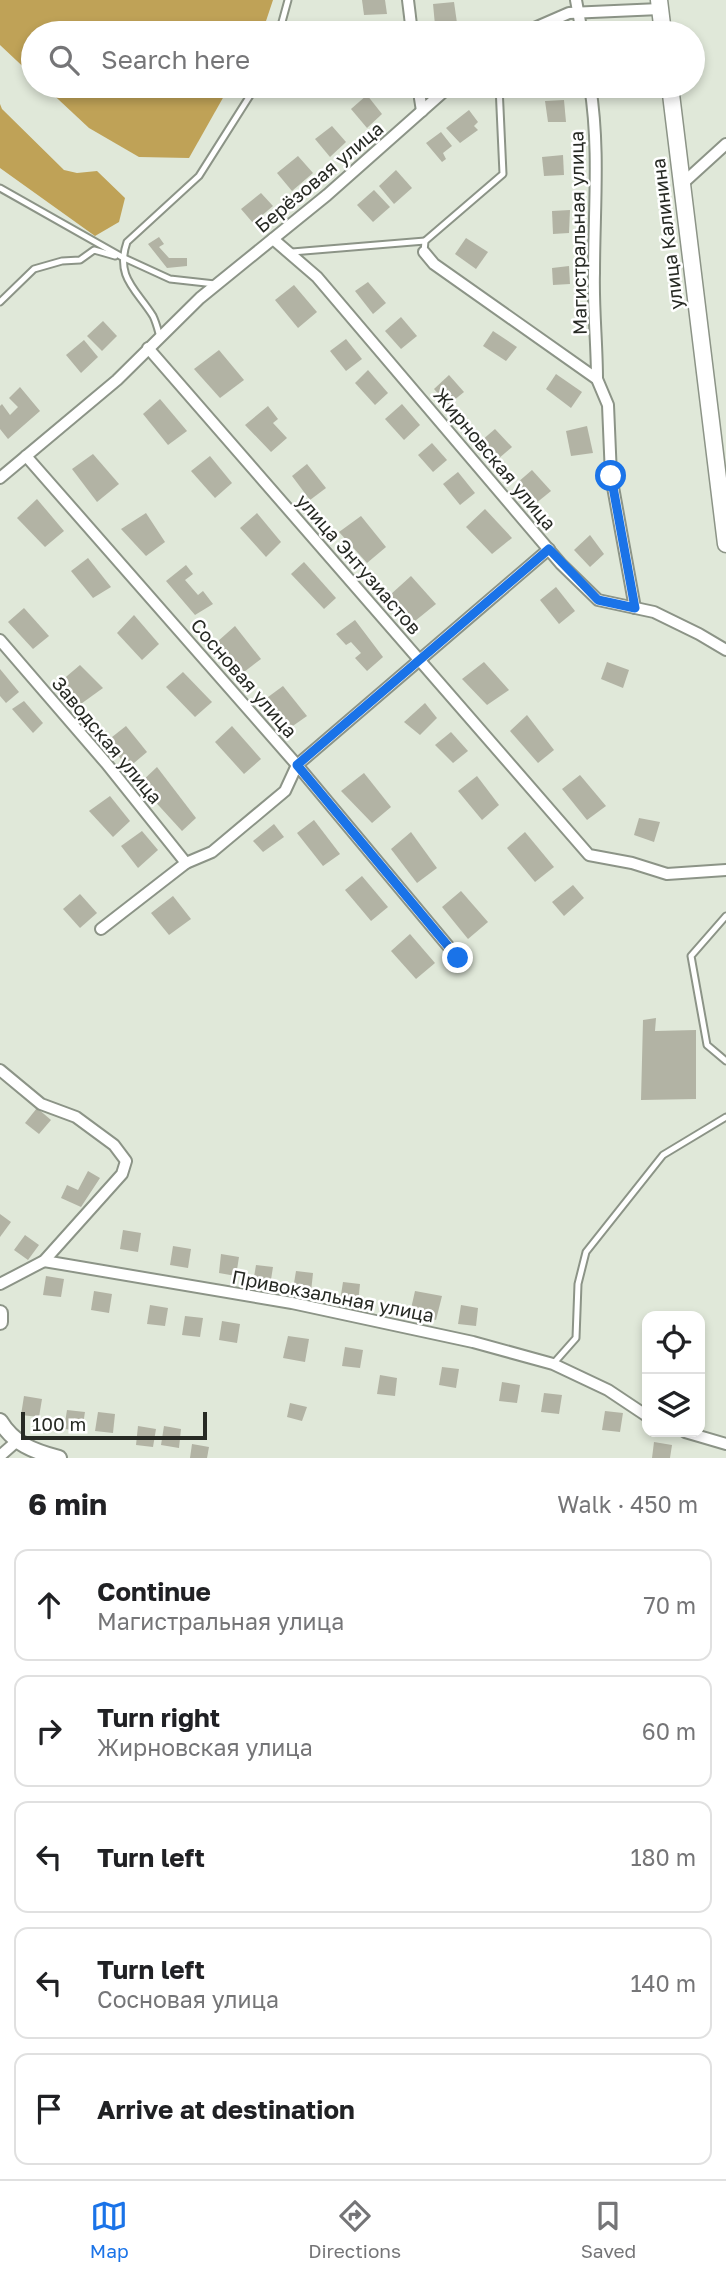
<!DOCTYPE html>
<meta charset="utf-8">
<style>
:root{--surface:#fff;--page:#f2f2f2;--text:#202124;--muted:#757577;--line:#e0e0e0;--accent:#1a73e8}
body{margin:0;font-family:"Golos Text",sans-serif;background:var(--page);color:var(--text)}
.controls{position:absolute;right:21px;bottom:21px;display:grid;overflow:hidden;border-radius:14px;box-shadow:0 4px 10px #0003}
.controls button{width:63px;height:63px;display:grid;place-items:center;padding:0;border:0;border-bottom:2px solid var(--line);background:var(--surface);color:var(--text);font:35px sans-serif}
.scale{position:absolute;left:21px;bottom:18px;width:186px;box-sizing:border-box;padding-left:7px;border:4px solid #272a24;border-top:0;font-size:19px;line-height:24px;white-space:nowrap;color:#272a24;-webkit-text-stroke:5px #fff;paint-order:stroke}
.stop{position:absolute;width:21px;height:21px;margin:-16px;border:5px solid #1a73e8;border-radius:50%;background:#fff}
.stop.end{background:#1a73e8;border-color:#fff;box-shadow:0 2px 7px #0008}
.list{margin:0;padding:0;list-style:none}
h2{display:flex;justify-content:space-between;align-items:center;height:91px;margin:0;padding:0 28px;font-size:30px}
h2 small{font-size:23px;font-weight:400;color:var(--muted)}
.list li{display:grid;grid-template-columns:46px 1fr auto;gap:21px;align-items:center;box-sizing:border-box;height:112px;margin:0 14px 14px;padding:0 14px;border:2px solid var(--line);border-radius:14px}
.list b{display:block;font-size:26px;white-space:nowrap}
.list p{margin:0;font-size:23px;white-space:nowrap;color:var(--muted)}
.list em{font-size:23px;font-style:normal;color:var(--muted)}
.icon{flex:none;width:38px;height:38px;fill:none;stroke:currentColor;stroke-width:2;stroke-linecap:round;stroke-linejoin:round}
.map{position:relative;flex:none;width:726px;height:1458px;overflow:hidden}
.search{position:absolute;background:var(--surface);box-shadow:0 4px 10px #0003;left:21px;right:21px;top:21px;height:77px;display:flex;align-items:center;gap:18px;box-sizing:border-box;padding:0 24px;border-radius:38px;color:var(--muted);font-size:26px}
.sheet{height:721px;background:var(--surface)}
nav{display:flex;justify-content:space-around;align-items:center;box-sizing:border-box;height:98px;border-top:2px solid var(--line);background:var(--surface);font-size:19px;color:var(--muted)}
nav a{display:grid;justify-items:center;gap:4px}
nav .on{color:var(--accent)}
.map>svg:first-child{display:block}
.forest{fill:#bfa257}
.building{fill:#b2b3a4}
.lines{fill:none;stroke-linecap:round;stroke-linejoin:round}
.lane-casing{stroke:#8c9487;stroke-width:9}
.street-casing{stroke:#8c9487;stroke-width:14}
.secondary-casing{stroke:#8c9487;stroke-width:18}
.primary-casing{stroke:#8c9487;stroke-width:19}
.lane{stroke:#fff;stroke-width:5}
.street{stroke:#fff;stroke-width:10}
.secondary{stroke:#fff;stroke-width:14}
.primary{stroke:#fff;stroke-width:16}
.route{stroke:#1a73e8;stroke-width:9}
.labels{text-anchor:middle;stroke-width:5;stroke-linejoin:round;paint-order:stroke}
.street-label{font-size:19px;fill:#272a24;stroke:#fff}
</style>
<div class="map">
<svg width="726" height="1458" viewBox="0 0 726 1458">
<rect width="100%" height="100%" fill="#e0e8d9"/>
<g class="forest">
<polygon points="0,0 273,0 262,33 33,33 33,76 0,45"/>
<polygon points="44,86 224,86 224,96 189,158 139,157 89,128"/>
<polygon points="0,104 2,109 64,170 77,173 97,171 125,198 119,222 95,236 0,168"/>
</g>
<g class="building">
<polygon points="362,0 385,0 387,14 364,15"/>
<polygon points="454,2 457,23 435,25 433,4"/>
<polygon points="367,95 382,114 367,128 351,109"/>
<polygon points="564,100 566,122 548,122 545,101"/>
<polygon points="469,110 478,122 474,126 478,130 460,143 446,128"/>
<polygon points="332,126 346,142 330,157 315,139"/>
<polygon points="441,132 452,146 443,153 446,159 442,162 426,143"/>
<polygon points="563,155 564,175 544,176 542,157"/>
<polygon points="298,156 313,173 292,191 277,173"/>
<polygon points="396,170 412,188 394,204 379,186"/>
<polygon points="374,190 390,207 373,222 357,205"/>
<polygon points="261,193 273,206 253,223 241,209"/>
<polygon points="570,210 569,233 553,234 552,211"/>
<polygon points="159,237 164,244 159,247 169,258 187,258 187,266 167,268 148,244"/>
<polygon points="466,238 488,252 476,269 455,254"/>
<polygon points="569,266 570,284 553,285 552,268"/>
<polygon points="368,282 386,303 373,314 355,291"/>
<polygon points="294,285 317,312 298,328 275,300"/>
<polygon points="401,317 417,336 401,349 385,331"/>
<polygon points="103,321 117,336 102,351 87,336"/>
<polygon points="493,331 517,347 506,361 483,346"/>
<polygon points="346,339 362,359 346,371 330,351"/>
<polygon points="84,340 98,357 81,373 66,355"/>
<polygon points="219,350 244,380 220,398 194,369"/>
<polygon points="368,370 388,393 375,405 355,383"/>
<polygon points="556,374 582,392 571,408 546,389"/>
<polygon points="449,375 464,392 448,405 434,389"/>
<polygon points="20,387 40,411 8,439 0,429 0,406 2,404 10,415 18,407 9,398"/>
<polygon points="160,399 187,431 168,445 143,414"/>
<polygon points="402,404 420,425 404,440 385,419"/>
<polygon points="268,406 278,419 273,423 287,438 271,452 245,425"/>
<polygon points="587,426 593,453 571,456 566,431"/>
<polygon points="495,429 512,447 498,459 481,441"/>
<polygon points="432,443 447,460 433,472 418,455"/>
<polygon points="93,454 119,484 97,502 72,469"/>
<polygon points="210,456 232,483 215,498 191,471"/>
<polygon points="307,464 326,488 310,500 292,476"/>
<polygon points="532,470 551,491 535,504 517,483"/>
<polygon points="458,472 475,493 460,505 443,484"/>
<polygon points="37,499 64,531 45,547 17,518"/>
<polygon points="485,509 512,538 492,554 466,527"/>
<polygon points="146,513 165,542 146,556 121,529"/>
<polygon points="257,513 281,542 266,557 240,528"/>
<polygon points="361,516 386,547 367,563 339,532"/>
<polygon points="590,535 604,554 590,567 574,550"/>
<polygon points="88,558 111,587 93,598 71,571"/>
<polygon points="304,562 336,598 324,609 291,574"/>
<polygon points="186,565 193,574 185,580 198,595 203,591 213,604 195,615 166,581"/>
<polygon points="411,576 436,604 415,621 390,595"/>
<polygon points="556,587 575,611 559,624 540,600"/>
<polygon points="24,608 49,636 33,649 8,622"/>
<polygon points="134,615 159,644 142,660 117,633"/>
<polygon points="355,620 383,657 367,671 355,658 361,653 351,642 346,645 336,634"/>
<polygon points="235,626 261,659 244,672 217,642"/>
<polygon points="484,662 509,690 487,705 462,679"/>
<polygon points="607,662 629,670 623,688 601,679"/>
<polygon points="80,665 103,688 78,706 60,682"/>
<polygon points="0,669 19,692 6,703 0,696"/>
<polygon points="183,672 212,702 195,717 166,687"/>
<polygon points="283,686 307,716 287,730 264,700"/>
<polygon points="24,701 43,723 33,733 12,709"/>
<polygon points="425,703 437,718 420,735 404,722"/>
<polygon points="527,715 554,750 538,763 510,731"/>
<polygon points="126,726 147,752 128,768 107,741"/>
<polygon points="232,726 261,759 244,774 215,742"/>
<polygon points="451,732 468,751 453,763 435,745"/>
<polygon points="157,767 196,818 182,831 139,784"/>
<polygon points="364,773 391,807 372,823 341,791"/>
<polygon points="580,775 606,806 587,820 562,789"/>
<polygon points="477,776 499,805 482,820 458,791"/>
<polygon points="110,796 130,821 113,837 89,811"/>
<polygon points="639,818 660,822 654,842 634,835"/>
<polygon points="314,820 340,854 323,866 297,833"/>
<polygon points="274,824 284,837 263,852 253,841"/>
<polygon points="142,831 158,850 138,868 121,846"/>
<polygon points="411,832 437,868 417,883 391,849"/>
<polygon points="525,832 554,867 535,882 507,848"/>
<polygon points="362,876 388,907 371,921 345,890"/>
<polygon points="573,885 584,898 564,916 552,902"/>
<polygon points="461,891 488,922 468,939 442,907"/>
<polygon points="80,894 97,913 80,928 63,909"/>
<polygon points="173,896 191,919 169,935 151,913"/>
<polygon points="410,934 435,963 416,979 391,951"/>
<polygon points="656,1018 655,1031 696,1030 696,1099 641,1100 643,1020"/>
<polygon points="37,1108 51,1120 39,1134 25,1123"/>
<polygon points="88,1171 100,1178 81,1207 61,1198 67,1185 78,1190"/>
<polygon points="0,1214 11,1222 0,1237"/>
<polygon points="123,1230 141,1233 138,1252 120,1249"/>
<polygon points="25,1235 39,1245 28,1260 14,1250"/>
<polygon points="173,1246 191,1249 188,1268 170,1265"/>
<polygon points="221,1254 239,1257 236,1276 219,1273"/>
<polygon points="256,1265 273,1267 270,1286 253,1283"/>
<polygon points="296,1271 313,1273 311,1292 293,1289"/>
<polygon points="46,1276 64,1279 61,1297 43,1295"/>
<polygon points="343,1282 360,1284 358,1303 340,1301"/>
<polygon points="94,1291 112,1294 109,1313 91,1310"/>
<polygon points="415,1291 442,1296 436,1320 410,1313"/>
<polygon points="150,1305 168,1308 165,1326 147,1324"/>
<polygon points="461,1305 478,1308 476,1326 458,1324"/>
<polygon points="185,1316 203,1318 200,1337 182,1335"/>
<polygon points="222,1321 240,1324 237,1343 219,1340"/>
<polygon points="288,1336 309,1339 305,1362 283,1358"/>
<polygon points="345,1347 363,1350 360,1368 342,1366"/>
<polygon points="442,1367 459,1369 456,1388 439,1385"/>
<polygon points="380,1375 397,1378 395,1396 377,1394"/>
<polygon points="502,1382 520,1385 517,1403 499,1401"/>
<polygon points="544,1393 562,1395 559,1414 541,1412"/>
<polygon points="24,1396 42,1399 39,1417 21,1415"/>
<polygon points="290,1403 307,1407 302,1421 287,1417"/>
<polygon points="67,1410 85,1412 82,1431 64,1429"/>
<polygon points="605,1411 623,1413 620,1432 602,1430"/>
<polygon points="98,1412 115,1414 113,1433 95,1431"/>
<polygon points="138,1426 156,1429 153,1447 136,1445"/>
<polygon points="164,1426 181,1429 179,1448 161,1445"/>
<polygon points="654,1442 672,1445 670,1458 652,1458"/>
<polygon points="192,1444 209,1447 207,1458 190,1458"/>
</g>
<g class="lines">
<g class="lane-casing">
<g id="lane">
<polyline points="279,33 288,0"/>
<polyline points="0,188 122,257 170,279 215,284"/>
<polyline points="292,252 425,241"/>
<polyline points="424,252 425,241 503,174 499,86"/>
<polyline points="0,302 34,269 62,261 80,260 94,250 115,256"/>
<path d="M160,337c-2,-7 -4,-15 -7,-21 -17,-27 -38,-39 -26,-74l72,-66 57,-90"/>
<polyline points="726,916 691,956 707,1045 726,1061"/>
<polyline points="553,1364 576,1338 578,1284 586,1252 663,1155 726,1117"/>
</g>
</g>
<g class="street-casing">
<g id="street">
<polyline points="408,0 412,33"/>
<polyline points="576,0 582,33"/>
<polyline points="523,33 569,13 660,9"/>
<polyline points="418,86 422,111"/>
<path d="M590,86c10,62 4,124 4,187 -1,35 3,71 3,106"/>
<polyline points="682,184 726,144"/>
<polyline points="273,239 317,277 561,564 598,600 654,612 699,634 726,650"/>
<polyline points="424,252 434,264 597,379 608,405 611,476 635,608"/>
<polyline points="148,348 589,855 632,863 667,874 726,870"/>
<polyline points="26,456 297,765 458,958"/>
<polyline points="0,478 117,380 200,298 327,195 450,86"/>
<polyline points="0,640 106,763 186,863"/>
<polyline points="101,929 186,863 212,852 285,791 297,765 549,549"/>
<polyline points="0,1070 41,1104 76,1117 114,1145 126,1161 122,1174 44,1261 0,1284"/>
<polyline points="44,1261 292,1303 473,1342 553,1364 608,1390 647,1416"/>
<polyline points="685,1432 726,1444"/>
<polyline points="0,1456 17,1441"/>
</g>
</g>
<g class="secondary-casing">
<g id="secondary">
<polyline points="0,1313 0,1322"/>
<path d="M0,1421c14,23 33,30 59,37"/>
</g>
</g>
<g class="primary-casing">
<g id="primary">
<polyline points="659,0 663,33"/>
<polyline points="670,86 726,544"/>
</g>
</g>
<use href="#lane" class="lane"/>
<use href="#street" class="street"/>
<use href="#secondary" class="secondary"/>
<use href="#primary" class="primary"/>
</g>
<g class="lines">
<polyline class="route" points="458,958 297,765 549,549 598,600 635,608 611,476"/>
</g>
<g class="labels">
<g class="street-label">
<text transform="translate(319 177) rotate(-40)" y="7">Берёзовая улица</text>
<text transform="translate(578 233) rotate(-91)" y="7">Магистральная улица</text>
<text transform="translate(667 234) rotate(-97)" y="7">улица Калинина</text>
<text transform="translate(495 459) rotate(50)" y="7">Жирновская улица</text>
<text transform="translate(359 564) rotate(49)" y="7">улица Энтузиастов</text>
<text transform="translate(244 678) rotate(49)" y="7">Сосновая улица</text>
<text transform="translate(107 740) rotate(50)" y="7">Заводская улица</text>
<text transform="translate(333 1296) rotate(11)" y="7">Привокзальная улица</text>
</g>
</g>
</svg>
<div class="controls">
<button><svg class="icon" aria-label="locate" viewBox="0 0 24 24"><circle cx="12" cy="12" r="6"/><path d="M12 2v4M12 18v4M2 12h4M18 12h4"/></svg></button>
<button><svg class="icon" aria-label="layers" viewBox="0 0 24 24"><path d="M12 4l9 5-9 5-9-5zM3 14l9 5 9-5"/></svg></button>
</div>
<div class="scale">100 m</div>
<div class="stop" style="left:611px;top:476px"></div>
<div class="stop end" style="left:458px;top:958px"></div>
<div class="search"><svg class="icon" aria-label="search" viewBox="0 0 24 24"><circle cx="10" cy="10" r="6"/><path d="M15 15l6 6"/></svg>Search here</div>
</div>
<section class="sheet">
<h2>6 min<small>Walk · 450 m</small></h2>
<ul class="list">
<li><svg class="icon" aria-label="ahead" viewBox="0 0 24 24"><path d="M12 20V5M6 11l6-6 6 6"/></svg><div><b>Continue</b><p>Магистральная улица</p></div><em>70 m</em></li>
<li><svg class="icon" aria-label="right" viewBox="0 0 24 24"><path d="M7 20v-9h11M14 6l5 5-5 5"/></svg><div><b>Turn right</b><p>Жирновская улица</p></div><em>60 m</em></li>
<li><svg class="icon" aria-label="left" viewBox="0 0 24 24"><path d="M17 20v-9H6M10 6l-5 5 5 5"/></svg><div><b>Turn left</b></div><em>180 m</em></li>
<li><svg class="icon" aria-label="left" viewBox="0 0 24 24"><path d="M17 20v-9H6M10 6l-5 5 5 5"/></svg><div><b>Turn left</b><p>Сосновая улица</p></div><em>140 m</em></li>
<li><svg class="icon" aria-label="arrive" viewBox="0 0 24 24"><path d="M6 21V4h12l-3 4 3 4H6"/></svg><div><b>Arrive at destination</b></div></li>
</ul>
</section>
<nav>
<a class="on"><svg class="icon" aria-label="map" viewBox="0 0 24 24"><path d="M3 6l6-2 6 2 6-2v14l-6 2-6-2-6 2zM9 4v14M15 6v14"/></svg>Map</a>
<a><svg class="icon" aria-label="directions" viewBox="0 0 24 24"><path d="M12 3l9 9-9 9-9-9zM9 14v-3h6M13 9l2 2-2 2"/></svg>Directions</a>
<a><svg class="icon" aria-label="saved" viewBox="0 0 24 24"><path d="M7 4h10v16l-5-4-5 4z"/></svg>Saved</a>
</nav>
